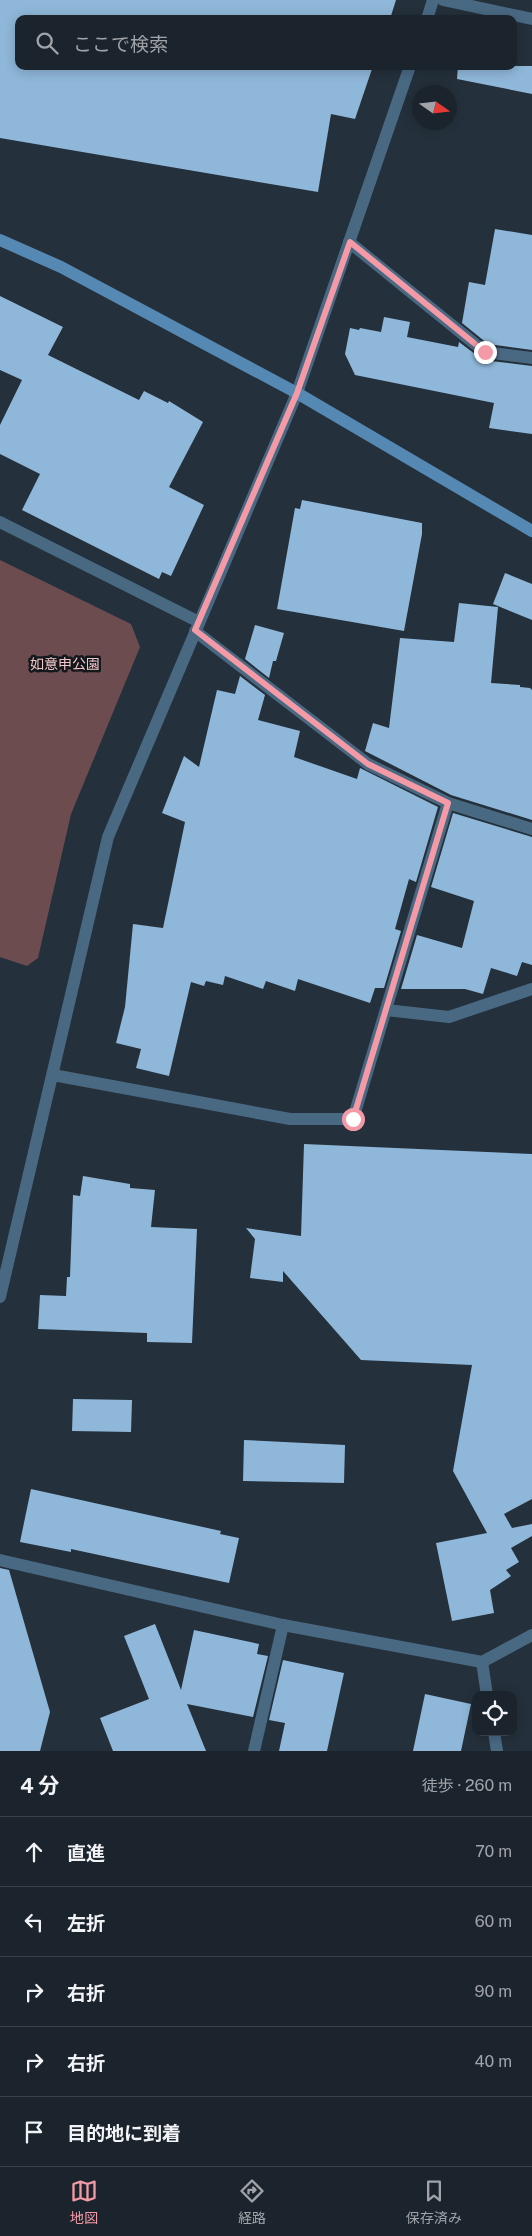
<!DOCTYPE html>
<html lang="ja">
<meta charset="utf-8">
<style>
:root{--surface:#1b242c;--page:#242c34;--text:#f1f3f6;--muted:#a0a4a9;--line:#394148;--accent:#f49aa7}
body{margin:0;font-family:"Public Sans","Noto Sans JP",sans-serif;background:var(--page);color:var(--text)}
.controls{position:absolute;right:15px;bottom:15px;display:grid;overflow:hidden;border-radius:10px;box-shadow:0 2px 12px #0003}
.controls button{width:45px;height:45px;display:grid;place-items:center;padding:0;border:0;border-bottom:1px solid var(--line);background:var(--surface);color:var(--text);font:25px sans-serif}
.compass{position:absolute;left:412px;top:85px;width:45px;height:45px;border-radius:50%;background:var(--surface);box-shadow:0 2px 12px #0003;rotate:104deg}
.stop{position:absolute;width:15px;height:15px;margin:-11px;border:4px solid #f49aa7;border-radius:50%;background:#fff}
.stop.end{background:#f49aa7;border-color:#fff;box-shadow:0 1px 5px #0008}
.list{margin:0;padding:0;list-style:none}
h2{display:flex;justify-content:space-between;align-items:center;height:65px;margin:0;padding:0 20px;font-size:21px}
h2 small{font-size:16px;font-weight:400;color:var(--muted)}
.list li{display:grid;grid-template-columns:32px 1fr auto;gap:15px;align-items:center;box-sizing:border-box;height:70px;padding:0 20px;border-top:1px solid var(--line)}
.list b{display:block;font-size:19px;white-space:nowrap}
.list em{font-size:16px;font-style:normal;color:var(--muted)}
.icon{flex:none;width:28px;height:28px;fill:none;stroke:currentColor;stroke-width:2;stroke-linecap:round;stroke-linejoin:round}
.map{position:relative;flex:none;width:532px;height:1751px;overflow:hidden}
.search{position:absolute;background:var(--surface);box-shadow:0 2px 12px #0003;left:15px;right:15px;top:15px;height:55px;display:flex;align-items:center;gap:12px;box-sizing:border-box;padding:0 18px;border-radius:10px;color:var(--muted);font-size:19px}
.sheet{height:415px;background:var(--surface)}
nav{display:flex;justify-content:space-around;align-items:center;box-sizing:border-box;height:70px;border-top:1px solid var(--line);background:var(--surface);font-size:14px;color:var(--muted)}
nav a{display:grid;justify-items:center;gap:2px}
nav .on{color:var(--accent)}
.map>svg:first-child{display:block}
.green{fill:#6d4c50}
.building{fill:#8fb7d9}
.lines{fill:none;stroke-linecap:round;stroke-linejoin:round}
.street{stroke:#496983;stroke-width:12}
.secondary{stroke:#5588b3;stroke-width:12}
.route{stroke:#f49aa7;stroke-width:6}
.labels{text-anchor:middle;stroke-width:5;stroke-linejoin:round;paint-order:stroke}
.park-label{font-size:14px;fill:#f5c4c9;stroke:#12181c}
</style>
<div class="map">
<svg width="532" height="1751" viewBox="0 0 532 1751">
<rect width="100%" height="100%" fill="#24303b"/>
<polygon class="green" points="0,560 131,624 140,647 71,814 38,958 27,966 0,957"/>
<g class="building">
<polygon points="0,0 396,0 390,19 19,19 19,66 373,66 355,119 331,114 318,192 0,138"/>
<polygon points="458,66 532,66 532,94 457,79"/>
<polygon points="495,229 532,235 532,350 488,344 462,323 469,282 485,285"/>
<polygon points="0,296 63,327 48,355 139,400 144,391 168,403 169,401 203,422 169,487 204,505 171,576 162,572 159,579 22,510 40,474 0,454 0,425 22,380 0,370"/>
<polygon points="384,317 410,322 407,337 458,347 459,342 483,360 532,366 532,434 489,428 494,403 355,375 345,354 350,328 359,330 360,328 381,332"/>
<polygon points="302,500 422,523 422,534 404,631 277,609 295,508 300,509"/>
<polygon points="505,573 532,584 532,620 493,604"/>
<polygon points="459,603 498,607 491,683 520,685 520,687 530,688 532,690 532,820 451,795 365,751 373,723 389,728 400,638 454,642"/>
<polygon points="255,625 284,633 276,661 273,661 269,678 245,659"/>
<polygon points="240,676 265,695 258,720 300,731 294,757 357,779 360,768 438,807 416,882 409,879 395,929 401,931 384,988 375,988 370,1003 298,979 295,991 266,981 263,989 225,976 223,985 206,981 204,986 191,982 169,1076 136,1068 141,1049 116,1043 125,1007 133,924 163,928 185,822 162,813 184,756 199,767 217,690 235,694"/>
<polygon points="453,813 532,837 532,965 522,962 517,976 491,968 483,994 465,989 401,989 417,935 462,948 474,901 431,887"/>
<polygon points="304,1144 532,1154 532,1499 504,1514 512,1528 532,1524 532,1536 511,1548 519,1562 506,1570 511,1576 490,1590 494,1613 452,1621 436,1543 487,1533 453,1471 472,1365 361,1360 283,1271 283,1282 250,1278 255,1239 246,1228 301,1236"/>
<polygon points="83,1176 130,1184 130,1188 155,1190 151,1227 197,1229 192,1343 147,1342 147,1333 38,1329 40,1295 66,1296 67,1277 70,1277 73,1195 80,1196"/>
<polygon points="73,1399 132,1400 131,1432 72,1431"/>
<polygon points="244,1440 345,1445 344,1483 243,1481"/>
<polygon points="31,1489 221,1531 220,1534 239,1538 229,1583 71,1549 71,1552 20,1542"/>
<polygon points="0,1568 9,1570 50,1712 40,1751 0,1751"/>
<polygon points="155,1624 181,1690 194,1630 259,1644 257,1654 268,1656 253,1717 187,1704 206,1751 113,1751 100,1718 149,1699 124,1636"/>
<polygon points="283,1660 344,1673 327,1751 279,1751 285,1723 269,1720"/>
<polygon points="425,1694 471,1704 461,1751 413,1751"/>
</g>
<g class="lines">
<g class="street">
<polyline points="443,0 532,19"/>
<polyline points="427,19 433,0"/>
<polyline points="349,242 485,352 532,358"/>
<polyline points="0,522 199,622"/>
<polyline points="195,631 368,764 448,803 532,829"/>
<polyline points="386,1010 449,1017 532,989"/>
<polyline points="53,1075 290,1119 353,1119 448,803"/>
<polyline points="0,1297 108,837 297,393 410,66"/>
<polyline points="0,1560 283,1625 482,1662 532,1635"/>
<polyline points="482,1662 487,1695"/>
<polyline points="494,1732 497,1751"/>
<polyline points="254,1751 283,1625"/>
</g>
<polyline class="secondary" points="0,240 61,267 297,393 532,531"/>
</g>
<g class="lines">
<polyline class="route" points="353,1119 448,803 368,764 195,630 297,393 350,242 485,352"/>
</g>
<g class="labels">
<g class="park-label">
<text x="65" y="669">如意申公園</text>
</g>
</g>
</svg>
<div class="controls">
<button><svg class="icon" aria-label="locate" viewBox="0 0 24 24"><circle cx="12" cy="12" r="6"/><path d="M12 2v4M12 18v4M2 12h4M18 12h4"/></svg></button>
</div>
<svg class="compass" viewBox="-18 -18 36 36"><path d="M0-13l5 13h-10z" fill="#e53935"/><path d="M0 13l5-13h-10z" fill="#a0a4a9"/></svg>
<div class="stop" style="left:353px;top:1119px"></div>
<div class="stop end" style="left:485px;top:352px"></div>
<div class="search"><svg class="icon" aria-label="search" viewBox="0 0 24 24"><circle cx="10" cy="10" r="6"/><path d="M15 15l6 6"/></svg>ここで検索</div>
</div>
<section class="sheet">
<h2>4 分<small>徒歩 · 260 m</small></h2>
<ul class="list">
<li><svg class="icon" aria-label="ahead" viewBox="0 0 24 24"><path d="M12 20V5M6 11l6-6 6 6"/></svg><div><b>直進</b></div><em>70 m</em></li>
<li><svg class="icon" aria-label="left" viewBox="0 0 24 24"><path d="M17 20v-9H6M10 6l-5 5 5 5"/></svg><div><b>左折</b></div><em>60 m</em></li>
<li><svg class="icon" aria-label="right" viewBox="0 0 24 24"><path d="M7 20v-9h11M14 6l5 5-5 5"/></svg><div><b>右折</b></div><em>90 m</em></li>
<li><svg class="icon" aria-label="right" viewBox="0 0 24 24"><path d="M7 20v-9h11M14 6l5 5-5 5"/></svg><div><b>右折</b></div><em>40 m</em></li>
<li><svg class="icon" aria-label="arrive" viewBox="0 0 24 24"><path d="M6 21V4h12l-3 4 3 4H6"/></svg><div><b>目的地に到着</b></div></li>
</ul>
</section>
<nav>
<a class="on"><svg class="icon" aria-label="map" viewBox="0 0 24 24"><path d="M3 6l6-2 6 2 6-2v14l-6 2-6-2-6 2zM9 4v14M15 6v14"/></svg>地図</a>
<a><svg class="icon" aria-label="directions" viewBox="0 0 24 24"><path d="M12 3l9 9-9 9-9-9zM9 14v-3h6M13 9l2 2-2 2"/></svg>経路</a>
<a><svg class="icon" aria-label="saved" viewBox="0 0 24 24"><path d="M7 4h10v16l-5-4-5 4z"/></svg>保存済み</a>
</nav>
